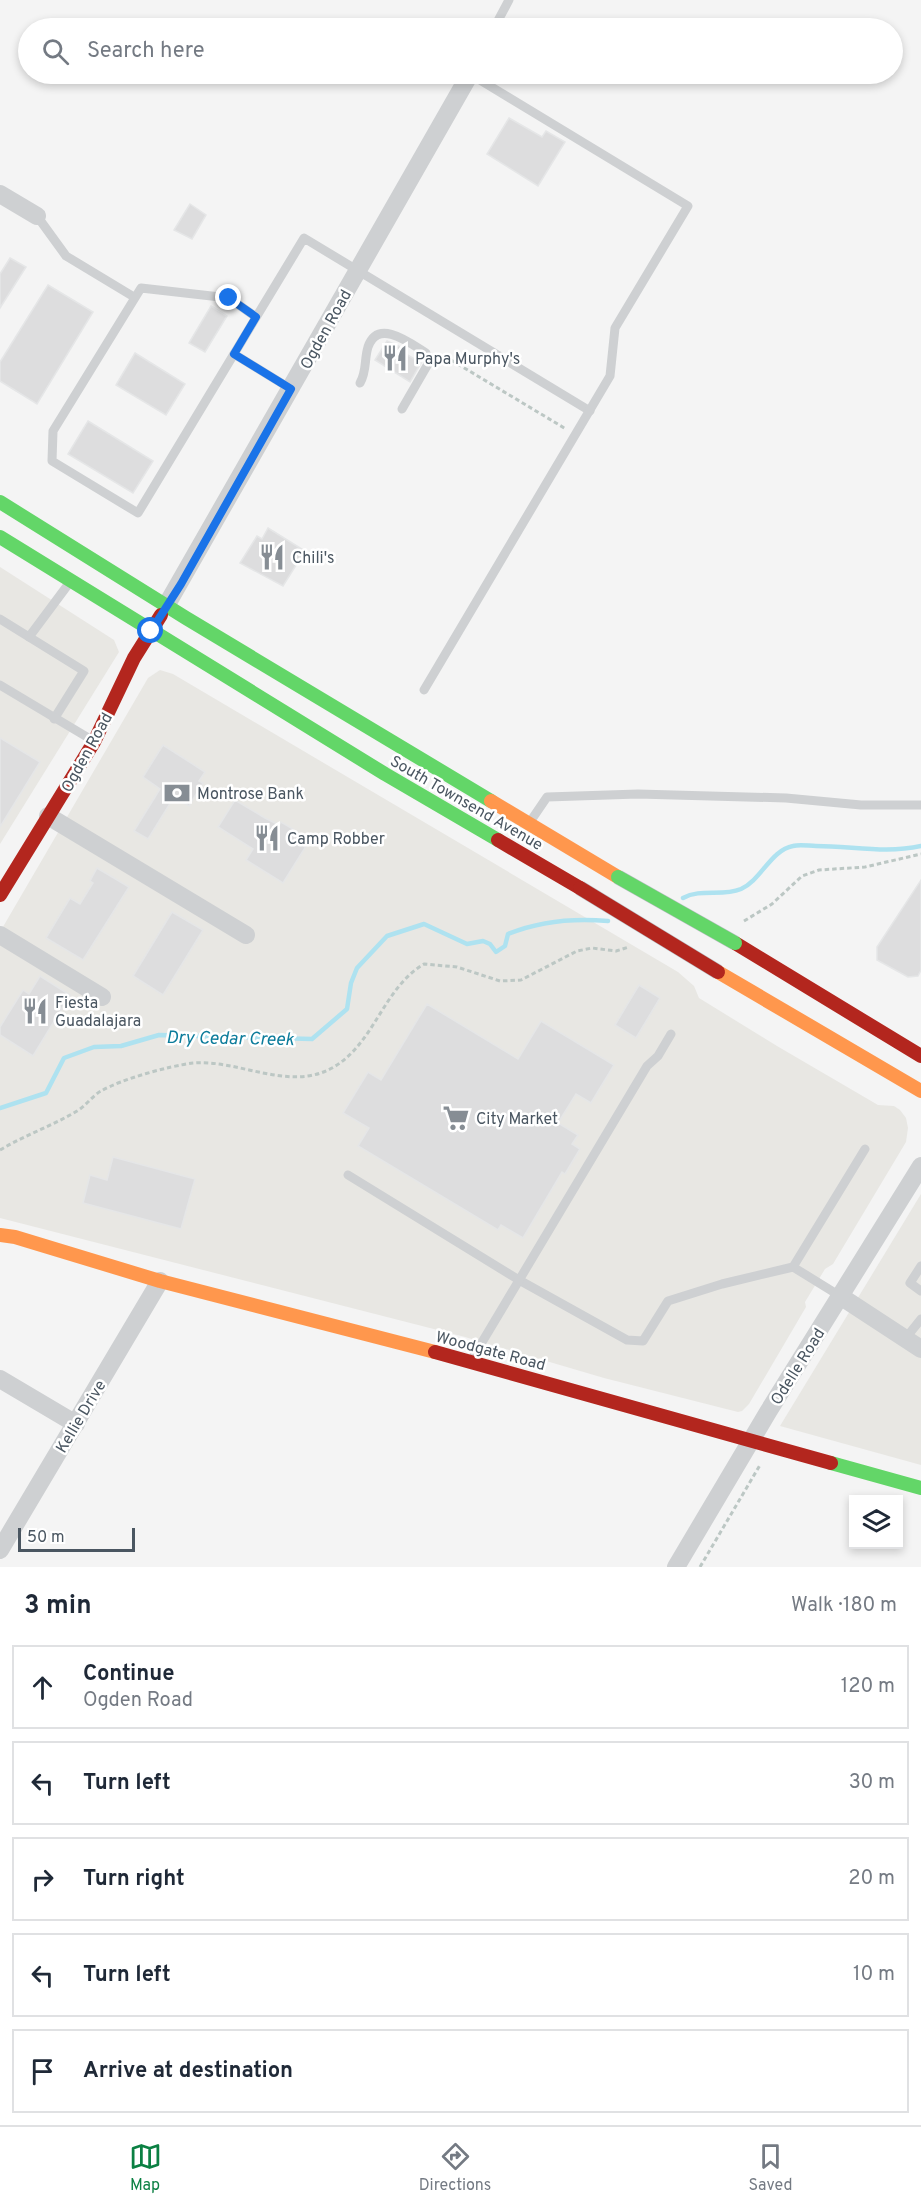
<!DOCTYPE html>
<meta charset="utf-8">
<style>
:root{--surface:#fff;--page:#f2f2f3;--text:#1f2937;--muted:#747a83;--line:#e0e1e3;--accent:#0b8043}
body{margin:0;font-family:Overpass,sans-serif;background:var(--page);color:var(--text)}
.controls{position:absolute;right:18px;bottom:18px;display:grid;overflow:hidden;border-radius:0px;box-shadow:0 3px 9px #0003}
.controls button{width:54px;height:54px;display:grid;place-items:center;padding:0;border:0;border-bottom:2px solid var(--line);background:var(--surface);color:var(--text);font:30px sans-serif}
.scale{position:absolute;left:18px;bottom:15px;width:117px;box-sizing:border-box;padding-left:6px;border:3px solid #4a5661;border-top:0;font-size:16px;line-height:21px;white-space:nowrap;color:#4a5661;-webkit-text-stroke:4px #fff;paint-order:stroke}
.stop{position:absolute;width:18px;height:18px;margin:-14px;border:4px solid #1a73e8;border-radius:50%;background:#fff}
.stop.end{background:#1a73e8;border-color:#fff;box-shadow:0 2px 6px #0008}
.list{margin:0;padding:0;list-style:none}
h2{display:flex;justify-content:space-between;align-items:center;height:78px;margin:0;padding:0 24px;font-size:26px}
h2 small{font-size:20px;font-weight:400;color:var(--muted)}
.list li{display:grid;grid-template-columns:39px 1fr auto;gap:18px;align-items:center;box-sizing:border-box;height:84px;margin:0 12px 12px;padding:0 12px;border:2px solid var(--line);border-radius:0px}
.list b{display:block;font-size:22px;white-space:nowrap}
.list p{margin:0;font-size:20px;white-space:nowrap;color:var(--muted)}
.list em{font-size:20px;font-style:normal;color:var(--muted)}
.icon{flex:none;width:33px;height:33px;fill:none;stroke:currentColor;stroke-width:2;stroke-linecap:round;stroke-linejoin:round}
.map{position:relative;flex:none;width:921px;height:1567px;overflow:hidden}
.search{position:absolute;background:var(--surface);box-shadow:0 3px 9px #0003;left:18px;right:18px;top:18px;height:66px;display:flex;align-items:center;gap:15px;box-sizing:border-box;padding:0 21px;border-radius:33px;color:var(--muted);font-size:22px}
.sheet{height:558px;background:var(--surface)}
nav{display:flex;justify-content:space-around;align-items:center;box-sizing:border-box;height:84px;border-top:2px solid var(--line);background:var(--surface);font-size:16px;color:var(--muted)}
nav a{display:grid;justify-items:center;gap:3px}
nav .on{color:var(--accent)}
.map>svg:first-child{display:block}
.commercial{fill:#e8e7e3}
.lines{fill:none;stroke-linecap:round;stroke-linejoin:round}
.stream{stroke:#aee2f0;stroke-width:4.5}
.building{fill:#ddddde;stroke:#e5e6e7;stroke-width:1.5}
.path{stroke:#bcc7c4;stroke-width:3;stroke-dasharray:4.5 3;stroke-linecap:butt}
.lane{stroke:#ced0d2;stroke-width:9}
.street{stroke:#ced0d2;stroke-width:18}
.fast{stroke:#63d668;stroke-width:14}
.slow{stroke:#ff974d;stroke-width:14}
.jam{stroke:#b3261e;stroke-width:14}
.fast-bridge-casing{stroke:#b9bec3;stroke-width:15;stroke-linecap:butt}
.jam-bridge-casing{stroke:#b9bec3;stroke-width:15;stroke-linecap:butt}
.fast-bridge{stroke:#63d668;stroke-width:14}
.jam-bridge{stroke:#b3261e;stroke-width:14}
.route{stroke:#1a73e8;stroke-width:8}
.labels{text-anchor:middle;stroke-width:5;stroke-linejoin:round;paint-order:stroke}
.street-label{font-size:16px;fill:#4a5661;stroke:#fff}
.poi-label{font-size:16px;fill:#4a5661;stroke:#fff;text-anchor:start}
.water-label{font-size:18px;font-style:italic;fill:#0c7c9b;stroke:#fff}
</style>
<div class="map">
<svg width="921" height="1567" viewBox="0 0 921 1567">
<rect width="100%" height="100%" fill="#f4f4f4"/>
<g class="commercial">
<polygon points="0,567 114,640 119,652 0,844"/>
<polygon points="160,670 173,674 678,972 694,986 699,998 777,1046 878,1105 894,1106 900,1110 906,1118 908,1128 906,1142 833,1264 825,1269 805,1302 806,1307 749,1404 742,1411 738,1412 604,1378 465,1337 0,1218 0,932 148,678"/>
<polygon points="921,1194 921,1465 780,1426"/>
</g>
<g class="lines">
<g class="stream">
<path d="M683,898c18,-10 39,-1 58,-9 20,-9 30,-39 52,-43 7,-2 16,0 23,0 36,0 70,8 105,0"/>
<path d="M0,1108l46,-15 18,-35 30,-11 27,-1 38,-11 153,4 35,-30 4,-26 6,-15 30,-32 37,-12 43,20 16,-3 7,3 6,8 9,-6 3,-12c32,-13 66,-16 100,-13"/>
</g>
</g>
<g class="building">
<polygon points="509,118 542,137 546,131 565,142 538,186 487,154"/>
<polygon points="190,204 206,215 192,239 174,230"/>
<polygon points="10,258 26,267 0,308 0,274"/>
<polygon points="48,285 93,312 37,404 0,381 0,362"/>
<polygon points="211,306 227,316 205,352 189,343"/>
<polygon points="387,341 403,348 401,351 421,363 410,382 375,360"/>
<polygon points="135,353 185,384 166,415 116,385"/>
<polygon points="88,421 153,461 133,493 68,454"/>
<polygon points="268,528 305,551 283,586 240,563 257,536 262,539"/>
<polygon points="0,738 40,762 0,827"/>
<polygon points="163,745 205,772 199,781 203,783 189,806 174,797 148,839 134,831 160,789 143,777"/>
<polygon points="235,800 265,818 279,825 281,822 293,829 291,833 308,843 283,883 246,860 253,849 218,827"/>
<polygon points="97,868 129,887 83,960 46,938 70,898 80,904 93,883 90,881"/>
<polygon points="921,880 921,970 918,976 908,977 877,960 877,947"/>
<polygon points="172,912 203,930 163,995 133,976"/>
<polygon points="40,976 70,995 33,1056 0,1035 0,1027 23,990 29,994"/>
<polygon points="639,985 660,998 636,1038 615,1025"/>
<polygon points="427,1004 518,1059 541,1021 614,1065 591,1103 576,1094 558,1123 578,1135 572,1144 580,1149 565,1174 562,1172 523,1238 501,1225 498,1230 358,1146 369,1128 343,1113 368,1072 381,1080"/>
<polygon points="113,1157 195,1179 181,1229 83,1203 90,1175 107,1180"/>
</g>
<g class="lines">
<g class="path">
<polyline points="451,360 566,429"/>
<polyline points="744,921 772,904 802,876 819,870 865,867 921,854"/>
<path d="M0,1150c25,-15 52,-24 77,-39 9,-5 15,-15 24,-20 21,-12 68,-25 92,-28 45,-4 96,29 139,5 42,-23 51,-80 92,-104l33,3 43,14 21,-1 56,-29 15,-3 24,3 13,-4"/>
<polyline points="700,1567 760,1465"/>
</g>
<g class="lane">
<polyline points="494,28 509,0"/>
<polyline points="37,216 66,256 134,297"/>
<polyline points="256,317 229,298 141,288 53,431 52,461 138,513 304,238 590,411"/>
<polyline points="234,354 291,389"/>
<path d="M360,383c7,-12 4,-23 8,-36 10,-29 42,-4 58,6l2,11 -26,45"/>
<polyline points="0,619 84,671 54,719"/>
<polyline points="29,637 67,586"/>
<polyline points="0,685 92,740"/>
<polyline points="424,690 610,376 615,328 688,206 470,74"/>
<polyline points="532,819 547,797 638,794 786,798 861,805 921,805"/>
<polyline points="348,1175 519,1280 627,1340 643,1341 668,1301 722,1284 793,1267 865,1149"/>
<polyline points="921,1266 910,1283 921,1291"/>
<polyline points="793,1267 840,1296"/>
<polyline points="905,1339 921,1319"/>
<polyline points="472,1359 647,1066 658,1056 671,1034"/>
</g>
<g class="street">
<polyline points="0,194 37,216"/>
<polyline points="166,606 470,74"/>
<polyline points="48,816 246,935"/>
<polyline points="0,935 102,997"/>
<polyline points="840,1296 921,1349"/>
<polyline points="0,1379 76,1424"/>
<polyline points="0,1550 160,1281"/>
<polyline points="676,1567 768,1412 921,1166"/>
</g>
<g class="fast">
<polyline points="0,502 186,618 491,801"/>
<polyline points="0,537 385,774 498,840"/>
<polyline points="831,1463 921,1488"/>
</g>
<g class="slow">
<polyline points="491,801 618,877"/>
<polyline points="718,972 921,1091"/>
<polyline points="0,1235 15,1237 160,1281 435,1352"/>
</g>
<g class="jam">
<polyline points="498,840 580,888"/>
<polyline points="0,895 94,742 134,658 161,615"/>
<polyline points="735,943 921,1056"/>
<polyline points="435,1352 831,1463"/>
</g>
<g class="fast-bridge-casing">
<polyline id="fast-bridge" points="618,877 735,943"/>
</g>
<g class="jam-bridge-casing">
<polyline id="jam-bridge" points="580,888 718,972"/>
</g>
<use href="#fast-bridge" class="fast-bridge"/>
<use href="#jam-bridge" class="jam-bridge"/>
</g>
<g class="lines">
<polyline class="route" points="151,631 181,584 291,389 234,354 256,317 229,298"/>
</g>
<defs>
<g id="restaurant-bare" transform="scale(2.07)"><path d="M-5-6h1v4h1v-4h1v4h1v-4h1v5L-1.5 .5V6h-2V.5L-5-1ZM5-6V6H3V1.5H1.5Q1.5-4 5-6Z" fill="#868d94" stroke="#fff" stroke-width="2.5" paint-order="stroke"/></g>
<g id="bank-bare" transform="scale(2.07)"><path d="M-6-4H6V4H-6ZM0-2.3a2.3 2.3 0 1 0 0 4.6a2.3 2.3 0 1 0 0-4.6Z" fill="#868d94" stroke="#fff" stroke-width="2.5" paint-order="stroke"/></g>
<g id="supermarket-bare" transform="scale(2.07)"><path d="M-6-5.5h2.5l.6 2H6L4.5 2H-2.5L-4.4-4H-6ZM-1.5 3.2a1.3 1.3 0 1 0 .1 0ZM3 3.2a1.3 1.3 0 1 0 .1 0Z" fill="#868d94" stroke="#fff" stroke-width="2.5" paint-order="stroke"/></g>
</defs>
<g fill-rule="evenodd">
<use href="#restaurant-bare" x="395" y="358"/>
<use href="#restaurant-bare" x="272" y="557"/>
<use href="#bank-bare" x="177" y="793"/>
<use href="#restaurant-bare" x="267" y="838"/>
<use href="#restaurant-bare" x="35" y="1011"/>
<use href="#supermarket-bare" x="456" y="1118"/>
</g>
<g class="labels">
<g class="street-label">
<text transform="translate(325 329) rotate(-61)" y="6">Ogden Road</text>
<text transform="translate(86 752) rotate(-61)" y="6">Ogden Road</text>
<text transform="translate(467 802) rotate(30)" y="6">South Townsend Avenue</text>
<text transform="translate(491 1350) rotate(15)" y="6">Woodgate Road</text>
<text transform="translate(797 1366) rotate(-58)" y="6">Odelle Road</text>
<text transform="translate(80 1416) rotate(-59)" y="6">Kellie Drive</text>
</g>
<g class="poi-label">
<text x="415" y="364">Papa Murphy's</text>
<text x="292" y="563">Chili's</text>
<text x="197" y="799">Montrose Bank</text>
<text x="287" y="844">Camp Robber</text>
<text x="55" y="1008">Fiesta<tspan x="55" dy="18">Guadalajara</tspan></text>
<text x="476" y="1124">City Market</text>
</g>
<g class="water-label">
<text transform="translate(230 1038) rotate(1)" y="6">Dry Cedar Creek</text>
</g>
</g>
</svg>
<div class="controls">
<button><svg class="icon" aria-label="layers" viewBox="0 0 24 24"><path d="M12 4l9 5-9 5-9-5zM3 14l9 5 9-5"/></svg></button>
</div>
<div class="scale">50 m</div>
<div class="stop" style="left:151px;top:631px"></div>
<div class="stop end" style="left:229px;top:298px"></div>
<div class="search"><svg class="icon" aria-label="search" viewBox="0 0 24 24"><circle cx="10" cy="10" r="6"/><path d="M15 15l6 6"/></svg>Search here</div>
</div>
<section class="sheet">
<h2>3 min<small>Walk · 180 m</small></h2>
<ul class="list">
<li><svg class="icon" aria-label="ahead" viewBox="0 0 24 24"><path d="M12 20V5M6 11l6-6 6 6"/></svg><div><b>Continue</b><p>Ogden Road</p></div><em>120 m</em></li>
<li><svg class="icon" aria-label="left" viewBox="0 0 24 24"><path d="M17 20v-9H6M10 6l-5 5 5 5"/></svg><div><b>Turn left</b></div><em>30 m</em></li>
<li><svg class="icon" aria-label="right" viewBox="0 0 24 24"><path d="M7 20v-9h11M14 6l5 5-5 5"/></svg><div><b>Turn right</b></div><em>20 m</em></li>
<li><svg class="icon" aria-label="left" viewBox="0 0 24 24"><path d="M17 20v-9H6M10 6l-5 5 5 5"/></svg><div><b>Turn left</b></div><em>10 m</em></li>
<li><svg class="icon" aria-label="arrive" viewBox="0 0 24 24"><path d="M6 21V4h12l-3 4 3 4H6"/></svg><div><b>Arrive at destination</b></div></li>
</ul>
</section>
<nav>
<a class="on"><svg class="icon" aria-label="map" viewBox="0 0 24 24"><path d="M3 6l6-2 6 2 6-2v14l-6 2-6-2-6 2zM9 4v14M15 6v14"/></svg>Map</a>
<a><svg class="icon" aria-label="directions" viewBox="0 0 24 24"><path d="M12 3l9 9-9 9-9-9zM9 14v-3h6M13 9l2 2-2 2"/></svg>Directions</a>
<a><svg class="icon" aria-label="saved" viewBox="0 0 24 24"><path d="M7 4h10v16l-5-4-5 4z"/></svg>Saved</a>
</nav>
